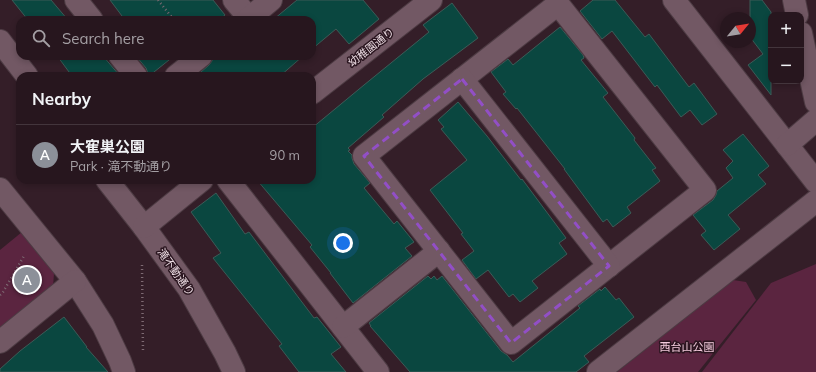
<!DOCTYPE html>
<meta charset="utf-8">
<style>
:root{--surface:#27161e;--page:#2f1f27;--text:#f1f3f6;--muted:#a49fa4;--line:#43353c;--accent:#8c9099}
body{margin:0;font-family:Mulish,"Noto Sans JP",sans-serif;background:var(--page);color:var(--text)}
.controls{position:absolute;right:12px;top:12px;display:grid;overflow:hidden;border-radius:8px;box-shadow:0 2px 6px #0003}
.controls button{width:36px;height:36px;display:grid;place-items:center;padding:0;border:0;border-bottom:1px solid var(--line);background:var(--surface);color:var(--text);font:20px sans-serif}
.compass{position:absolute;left:720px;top:12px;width:36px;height:36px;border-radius:50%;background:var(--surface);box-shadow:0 2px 6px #0003;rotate:60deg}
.you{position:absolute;left:343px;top:243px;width:14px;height:14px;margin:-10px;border:3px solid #fff;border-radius:50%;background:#1a73e8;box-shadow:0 0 0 6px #1a73e833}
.badge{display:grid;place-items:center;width:26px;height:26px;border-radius:50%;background:var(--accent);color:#fff;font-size:13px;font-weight:700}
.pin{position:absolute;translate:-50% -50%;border:2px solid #fff;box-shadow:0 1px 4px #0006}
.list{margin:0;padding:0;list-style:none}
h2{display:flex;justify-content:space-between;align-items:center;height:52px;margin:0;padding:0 16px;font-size:17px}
h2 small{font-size:13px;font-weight:400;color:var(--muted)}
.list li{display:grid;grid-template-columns:26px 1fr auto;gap:12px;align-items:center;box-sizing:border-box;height:60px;padding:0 16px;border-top:1px solid var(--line)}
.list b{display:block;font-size:15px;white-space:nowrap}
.list p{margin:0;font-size:13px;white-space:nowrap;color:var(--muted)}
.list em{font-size:13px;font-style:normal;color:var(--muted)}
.icon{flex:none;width:22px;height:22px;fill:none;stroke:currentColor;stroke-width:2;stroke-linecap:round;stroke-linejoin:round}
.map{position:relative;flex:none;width:816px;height:372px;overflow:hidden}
.search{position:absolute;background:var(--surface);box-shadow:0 2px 6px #0003;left:16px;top:16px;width:300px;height:44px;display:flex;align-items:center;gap:10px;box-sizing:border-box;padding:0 14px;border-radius:12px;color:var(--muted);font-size:15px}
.panel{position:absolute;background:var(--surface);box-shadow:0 2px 6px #0003;left:16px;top:72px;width:300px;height:112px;border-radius:12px}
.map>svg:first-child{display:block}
.green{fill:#5b2540}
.building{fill:#0a4740;stroke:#3c5b57}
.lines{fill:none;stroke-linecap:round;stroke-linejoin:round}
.minor-casing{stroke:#4d3b43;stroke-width:24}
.tertiary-casing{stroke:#4d3b43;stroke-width:24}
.path{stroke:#7e6a73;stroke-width:2.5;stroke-dasharray:1 3;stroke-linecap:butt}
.minor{stroke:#725864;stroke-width:22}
.tertiary{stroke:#725864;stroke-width:22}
.marked{fill:none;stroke:#924fc6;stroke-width:3;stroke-dasharray:8 5;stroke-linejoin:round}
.labels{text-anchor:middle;stroke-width:3;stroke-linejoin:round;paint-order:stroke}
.street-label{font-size:11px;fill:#ecdce3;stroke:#2a151f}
.park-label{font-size:11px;fill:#f3cadc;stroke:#2a151f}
</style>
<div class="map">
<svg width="816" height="372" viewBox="0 0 816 372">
<rect width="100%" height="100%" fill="#341e28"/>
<g class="green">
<polygon points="22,232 54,273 53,287 0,330 0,250"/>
<polygon points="816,264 816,372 702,372 771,283"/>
<polygon points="733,280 746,282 756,300 698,372 617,372"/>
</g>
<g class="building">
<polygon points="12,0 51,0 68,20 28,20"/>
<polygon points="110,0 213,0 225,15 219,20 125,20"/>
<polygon points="297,0 363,0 379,19 349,44 336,29 312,49 312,20 274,19"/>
<polygon points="593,0 615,0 645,37 649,34 689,87 694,83 717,114 702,125 690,110 681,117 657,85 655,87 612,31 602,39 580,11"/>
<polygon points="750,0 762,0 771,12 771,95 748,65 763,54 750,37"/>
<polygon points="452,3 478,38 423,79 382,115 384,117 348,148 350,150 348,151 352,155 352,158 354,164 370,183 364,188 394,224 397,221 414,242 405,248 412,256 353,303 330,273 331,273 310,247 312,245 257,180 312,180 312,128 364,85 429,32 423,25"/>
<polygon points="560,27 583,55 584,58 581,60 608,93 603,97 635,138 634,140 656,168 652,170 660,181 627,207 631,213 613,227 607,219 603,222 564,169 565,169 517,108 516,109 503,94 506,92 491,72 508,59 513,65"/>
<polygon points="59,56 103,56 120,76 72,76 58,57"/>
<polygon points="136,56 174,56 149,76 146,68"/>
<polygon points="213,56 303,56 280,76 204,76 201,72 209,65 212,61"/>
<polygon points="458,102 487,136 521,180 522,179 566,238 559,243 567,254 532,281 538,288 520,302 513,294 509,297 488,270 476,279 462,260 474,251 461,234 463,233 430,190 467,160 441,129 444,127 438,120"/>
<polygon points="743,134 769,166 758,175 766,184 728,215 740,229 714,250 701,235 706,231 693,215 713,200 716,195 717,191 733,178 726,168 733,161 723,150"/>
<polygon points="216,193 245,234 249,232 314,318 317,317 341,347 331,354 346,372 299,372 279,346 282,344 213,258 221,253 191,212"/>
<polygon points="428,276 431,279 434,276 437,280 442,276 501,351 507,355 513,362 580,308 578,306 600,289 601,291 605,287 616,300 619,298 634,317 584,356 589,362 576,372 410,372 370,326 371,326 369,323"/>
<polygon points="64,317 87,347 86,347 108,372 0,372 0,369 20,351"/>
</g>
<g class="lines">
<g class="minor-casing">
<g id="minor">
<polyline points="76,0 92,20"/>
<polyline points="234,0 249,18"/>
<polyline points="674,0 816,182"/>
<polyline points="794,0 797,15"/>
<polygon points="558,4 705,190 511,343 364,156"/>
<polyline points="247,20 271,0"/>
<polyline points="801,33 816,102"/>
<polyline points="120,56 136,76"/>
<polyline points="176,76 201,56"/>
<polyline points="462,79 609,266"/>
<polyline points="787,145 816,120"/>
<polyline points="228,180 378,372"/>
<polyline points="0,189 75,281 103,325 120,361 124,372"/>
<polyline points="343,327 439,251"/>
<polyline points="0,342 75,281"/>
<polyline points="598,372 816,201"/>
</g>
</g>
<g class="tertiary-casing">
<g id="tertiary">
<polyline points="0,41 27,76"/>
<polyline points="312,93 431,0"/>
<polyline points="107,180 144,227 189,289 225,353 234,372"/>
<polyline points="144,227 202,180"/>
</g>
</g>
<g class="path">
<polyline points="158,0 174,20"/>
<polyline points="142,265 143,352"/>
<polyline points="0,295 3,292 24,256"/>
</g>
<use href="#minor" class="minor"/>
<use href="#tertiary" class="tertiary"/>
</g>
<path class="marked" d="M462,79l147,187 -98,77 -147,-187z"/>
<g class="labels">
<g class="street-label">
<text transform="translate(371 47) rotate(-38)" y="4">幼稚園通り</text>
<text transform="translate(176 272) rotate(55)" y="4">滝不動通り</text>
</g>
<g class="park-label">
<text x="687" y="351">西台山公園</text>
</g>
</g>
</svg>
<div class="controls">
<button>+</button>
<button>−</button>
</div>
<svg class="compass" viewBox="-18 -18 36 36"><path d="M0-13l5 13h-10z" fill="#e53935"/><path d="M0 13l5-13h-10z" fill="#a49fa4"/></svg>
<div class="you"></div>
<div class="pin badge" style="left:27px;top:280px">A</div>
<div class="search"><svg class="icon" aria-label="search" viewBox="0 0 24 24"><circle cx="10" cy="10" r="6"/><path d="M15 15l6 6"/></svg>Search here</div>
<section class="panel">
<h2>Nearby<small></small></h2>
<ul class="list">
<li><span class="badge">A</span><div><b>大寉巣公園</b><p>Park · 滝不動通り</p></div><em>90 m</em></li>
</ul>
</section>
</div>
